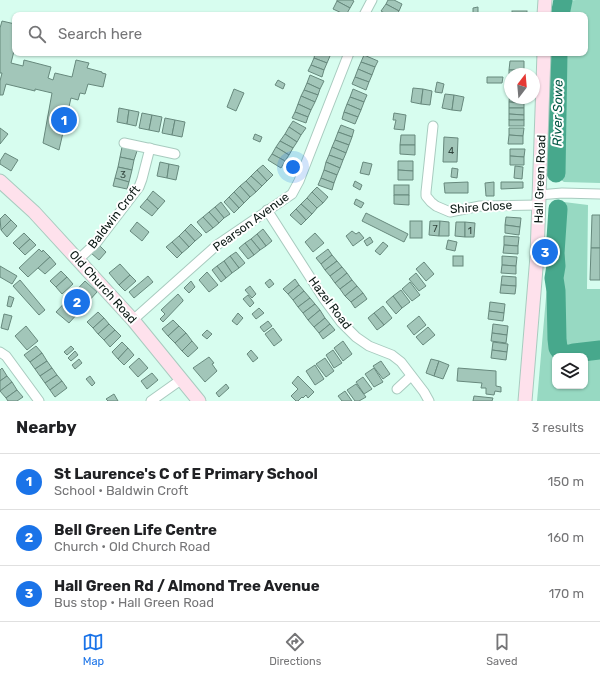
<!DOCTYPE html>
<meta charset="utf-8">
<style>
:root{--surface:#fff;--page:#f2f2f2;--text:#202124;--muted:#757577;--line:#e0e0e0;--accent:#1a73e8}
body{margin:0;font-family:Rubik,sans-serif;background:var(--page);color:var(--text)}
.controls{position:absolute;right:12px;bottom:12px;display:grid;overflow:hidden;border-radius:8px;box-shadow:0 1px 3px #0004}
.controls button{width:36px;height:36px;display:grid;place-items:center;padding:0;border:0;border-bottom:1px solid var(--line);background:var(--surface);color:var(--text);font:20px sans-serif}
.compass{position:absolute;left:504px;top:68px;width:36px;height:36px;border-radius:50%;background:var(--surface);box-shadow:0 1px 3px #0004;rotate:16deg}
.you{position:absolute;left:293px;top:167px;width:14px;height:14px;margin:-10px;border:3px solid #fff;border-radius:50%;background:#1a73e8;box-shadow:0 0 0 6px #1a73e833}
.badge{display:grid;place-items:center;width:26px;height:26px;border-radius:50%;background:var(--accent);color:#fff;font-size:13px;font-weight:700}
.pin{position:absolute;translate:-50% -50%;border:2px solid #fff;box-shadow:0 1px 4px #0006}
.list{margin:0;padding:0;list-style:none}
h2{display:flex;justify-content:space-between;align-items:center;height:52px;margin:0;padding:0 16px;font-size:17px}
h2 small{font-size:13px;font-weight:400;color:var(--muted)}
.list li{display:grid;grid-template-columns:26px 1fr auto;gap:12px;align-items:center;box-sizing:border-box;height:56px;padding:0 16px;border-top:1px solid var(--line)}
.list b{display:block;font-size:15px;white-space:nowrap}
.list p{margin:0;font-size:13px;white-space:nowrap;color:var(--muted)}
.list em{font-size:13px;font-style:normal;color:var(--muted)}
.icon{flex:none;width:22px;height:22px;fill:none;stroke:currentColor;stroke-width:2;stroke-linecap:round;stroke-linejoin:round}
.map{position:relative;flex:none;width:600px;height:401px;overflow:hidden}
.search{position:absolute;background:var(--surface);box-shadow:0 1px 3px #0004;left:12px;right:12px;top:12px;height:44px;display:flex;align-items:center;gap:10px;box-sizing:border-box;padding:0 14px;border-radius:8px;color:var(--muted);font-size:15px}
.sheet{height:220px;background:var(--surface)}
nav{display:flex;justify-content:space-around;align-items:center;box-sizing:border-box;height:56px;border-top:1px solid var(--line);background:var(--surface);font-size:11px;color:var(--muted)}
nav a{display:grid;justify-items:center;gap:2px}
nav .on{color:var(--accent)}
.map>svg:first-child{display:block}
.green{fill:#97d9c2;fill-rule:evenodd}
.lines{fill:none;stroke-linecap:round;stroke-linejoin:round}
.river{stroke:#47a88c;stroke-width:19}
.building{fill:#a2c6b9;stroke:#67897d}
.minor-casing{stroke:#a8cbbf;stroke-width:11}
.secondary-casing{stroke:#a8cbbf;stroke-width:15}
.minor{stroke:#fff;stroke-width:9}
.secondary{stroke:#fee1ec;stroke-width:13}
.labels{text-anchor:middle;stroke-width:4;stroke-linejoin:round;paint-order:stroke}
.number-label{font-size:10px;fill:#30443c}
.street-label{font-size:12px;fill:#0a1813;stroke:#fff}
.water-label{font-size:13px;font-style:italic;fill:#025744;stroke:#fff}
</style>
<div class="map">
<svg width="600" height="401" viewBox="0 0 600 401">
<rect width="100%" height="100%" fill="#d7fdef"/>
<g class="green">
<polygon points="576,0 600,0 600,183 564,182 554,175 556,53 585,53 585,15 557,15 557,2"/>
<path d="M564,202l24,3 -1,84h13v112h-63l17,-196zM555,356h30v30h-30z"/>
</g>
<g class="lines">
<g class="river">
<polyline points="560,15 563,0"/>
<polyline points="556,173 558,53"/>
<polyline points="558,209 555,253 556,266 554,278 556,291 557,339 558,348 561,352 567,355 574,353 600,350"/>
</g>
</g>
<g class="building">
<polygon points="337,0 352,0 354,1 350,8 337,1"/>
<polygon points="388,0 394,0 402,4 399,11 386,4"/>
<polygon points="337,1 350,8 346,15 333,9"/>
<polygon points="386,4 399,11 396,15 388,15 381,11"/>
<polygon points="478,7 478,15 473,15 473,8"/>
<rect x="512" y="11" width="15" height="4"/>
<polygon points="2,21 15,24 15,47 11,63 23,66 24,60 51,67 48,78 53,80 55,73 72,77 76,60 89,63 87,68 102,72 102,73 106,74 103,87 88,84 85,94 80,93 78,100 71,98 59,150 43,143 52,93 35,89 35,91 6,84 3,95 0,95 0,81 2,73 0,73 0,28"/>
<polygon points="315,53 324,53 330,56 327,63 314,58"/>
<polygon points="364,55 378,61 375,67 361,62"/>
<polygon points="314,58 327,63 324,70 311,65"/>
<polygon points="510,61 524,61 524,70 509,70"/>
<polygon points="361,62 375,67 372,75 358,69"/>
<polygon points="311,65 324,70 322,77 308,71"/>
<polygon points="358,69 372,75 369,82 355,77"/>
<polygon points="509,70 524,70 524,74 510,74 509,78"/>
<polygon points="310,75 324,81 320,89 307,83"/>
<polygon points="355,77 369,82 366,90 352,84"/>
<polygon points="487,77 503,77 502,83 487,83"/>
<polygon points="278,80 285,84 283,89 275,85"/>
<polygon points="437,82 444,84 442,93 435,92"/>
<polygon points="307,83 320,89 318,95 304,90"/>
<polygon points="413,88 423,89 421,104 411,102"/>
<polygon points="234,89 244,93 236,111 227,107"/>
<polygon points="353,89 367,95 364,102 350,97"/>
<polygon points="423,89 432,91 430,105 421,104"/>
<polygon points="304,90 318,95 315,102 301,96"/>
<polygon points="510,90 510,98 524,98 524,103 509,102"/>
<polygon points="445,94 454,95 452,110 442,108"/>
<polygon points="454,95 464,97 461,111 452,110"/>
<polygon points="301,96 315,102 311,110 298,104"/>
<polygon points="350,97 364,102 361,110 347,104"/>
<polygon points="509,102 524,103 524,108 509,108"/>
<polygon points="298,104 311,110 308,117 295,112"/>
<polygon points="347,104 361,110 358,117 344,112"/>
<polygon points="119,108 129,110 127,124 117,122"/>
<polygon points="509,108 524,108 524,115 509,114"/>
<polygon points="129,110 139,112 136,126 127,124"/>
<polygon points="295,112 308,117 306,123 292,118"/>
<polygon points="344,112 358,117 355,124 342,119"/>
<polygon points="142,113 152,115 149,130 139,128"/>
<polygon points="394,113 406,115 404,130 394,129 396,120 393,120"/>
<polygon points="509,114 524,115 524,120 509,120"/>
<polygon points="152,115 162,117 159,132 149,130"/>
<polygon points="165,118 175,120 172,135 162,133"/>
<polygon points="175,120 185,122 182,137 172,135"/>
<rect x="509" y="120" width="15" height="6"/>
<polygon points="293,121 306,128 301,135 289,127"/>
<polygon points="341,125 354,130 352,137 338,132"/>
<polygon points="289,127 301,135 297,142 285,134"/>
<polygon points="0,128 8,134 0,144"/>
<polygon points="509,128 524,128 523,136 509,135"/>
<polygon points="338,132 352,137 349,145 335,140"/>
<polygon points="255,134 262,137 260,142 253,139"/>
<polygon points="285,134 297,142 293,148 280,141"/>
<polygon points="401,135 415,135 415,145 400,145"/>
<polygon points="509,135 523,136 523,144 508,144"/>
<polygon points="444,137 458,138 457,162 443,162"/>
<polygon points="335,140 349,145 346,153 332,147"/>
<polygon points="280,141 293,148 289,155 276,147"/>
<polygon points="400,145 415,145 415,155 400,154"/>
<polygon points="122,147 137,151 134,160 120,157"/>
<polygon points="276,147 289,155 285,161 272,154"/>
<polygon points="332,147 346,153 343,160 329,155"/>
<polygon points="510,149 525,149 524,157 510,156"/>
<polygon points="5,153 18,160 11,171 0,164 0,161"/>
<polygon points="272,154 285,161 281,168 268,160"/>
<polygon points="329,155 343,160 340,168 326,162"/>
<polygon points="510,156 524,157 524,165 510,165"/>
<polygon points="120,157 134,160 132,170 118,167"/>
<polygon points="398,161 413,161 413,171 398,170"/>
<polygon points="160,162 169,164 167,178 157,176"/>
<polygon points="326,162 340,168 337,175 324,170"/>
<polygon points="363,162 372,164 369,175 360,173"/>
<polygon points="169,164 179,166 176,180 167,178"/>
<polygon points="263,165 273,175 267,181 257,170"/>
<polygon points="515,166 523,167 522,179 514,178"/>
<polygon points="118,167 132,170 129,182 115,178"/>
<polygon points="452,168 458,169 457,178 451,177"/>
<polygon points="257,170 267,181 262,186 251,176"/>
<polygon points="324,170 337,175 334,183 321,178"/>
<polygon points="398,170 413,171 413,180 398,180"/>
<polygon points="251,176 262,186 256,192 246,181"/>
<polygon points="115,178 129,182 127,189 113,186"/>
<polygon points="321,178 334,183 332,190 318,185"/>
<polygon points="246,181 256,192 250,197 240,186"/>
<polygon points="355,181 362,185 360,190 353,186"/>
<polygon points="468,182 468,193 445,193 444,183"/>
<polygon points="494,182 494,196 486,196 485,183"/>
<polygon points="501,182 523,182 523,188 501,189"/>
<rect x="394" y="185" width="15" height="10"/>
<polygon points="240,186 250,197 244,203 234,192"/>
<polygon points="317,187 328,197 323,203 312,192"/>
<polygon points="153,191 165,201 158,209 147,199"/>
<polygon points="234,192 244,203 239,208 229,197"/>
<polygon points="312,192 323,203 317,208 307,198"/>
<polygon points="394,195 409,195 409,205 394,204"/>
<polygon points="229,197 239,208 234,213 224,202"/>
<polygon points="307,198 317,208 312,214 301,204"/>
<polygon points="147,199 158,209 152,216 140,207"/>
<polygon points="356,199 364,203 361,208 354,204"/>
<polygon points="221,202 230,214 224,218 215,207"/>
<polygon points="301,204 312,214 306,220 296,209"/>
<polygon points="215,207 224,218 219,223 209,212"/>
<polygon points="296,209 306,220 301,225 290,215"/>
<polygon points="209,212 219,223 213,228 203,217"/>
<polygon points="366,213 408,234 404,242 362,221"/>
<polygon points="5,214 11,220 1,230 0,219"/>
<polygon points="592,215 600,215 600,248 591,248"/>
<polygon points="203,217 213,228 206,233 197,222"/>
<polygon points="506,217 521,218 520,227 505,225"/>
<polygon points="11,220 17,226 7,237 1,230"/>
<rect x="410" y="221" width="12" height="17"/>
<polygon points="430,221 440,221 439,236 429,235"/>
<polygon points="440,221 449,222 449,236 439,236"/>
<polygon points="137,222 149,232 142,241 130,231"/>
<polygon points="456,222 465,222 465,237 455,236"/>
<polygon points="465,222 475,223 474,237 465,237"/>
<polygon points="191,224 202,235 195,241 185,230"/>
<polygon points="505,225 520,227 519,235 505,233"/>
<polygon points="263,229 272,241 266,246 257,234"/>
<polygon points="185,230 195,241 189,247 179,236"/>
<polygon points="352,231 356,234 359,232 364,238 353,246 346,236"/>
<polygon points="24,233 30,239 19,249 13,243"/>
<polygon points="315,233 324,243 313,252 305,242"/>
<polygon points="257,234 266,246 260,250 251,239"/>
<polygon points="179,236 189,247 182,253 172,242"/>
<polygon points="504,236 519,237 518,246 504,245"/>
<polygon points="370,237 373,242 367,246 364,241"/>
<polygon points="30,239 36,245 25,255 19,249"/>
<polygon points="251,239 260,250 254,255 245,243"/>
<polygon points="448,240 457,242 455,251 446,249"/>
<polygon points="172,242 182,253 177,258 166,247"/>
<polygon points="383,242 388,246 380,255 375,251"/>
<polygon points="245,243 254,255 248,259 239,248"/>
<polygon points="98,244 106,252 99,260 91,253"/>
<polygon points="504,245 518,246 518,254 503,253"/>
<polygon points="591,248 600,248 600,280 590,280"/>
<polygon points="39,249 42,252 43,250 50,257 28,277 19,268"/>
<polygon points="328,249 332,255 321,264 316,258"/>
<polygon points="236,252 245,263 239,268 230,256"/>
<polygon points="332,255 337,261 325,270 321,264"/>
<polygon points="230,256 239,268 232,273 224,261"/>
<rect x="453" y="256" width="10" height="10"/>
<polygon points="502,256 517,257 516,266 502,265"/>
<polygon points="50,257 56,264 45,274 38,268"/>
<polygon points="224,261 232,273 226,278 217,266"/>
<polygon points="337,261 342,267 330,276 325,270"/>
<polygon points="424,262 434,274 426,281 416,269"/>
<polygon points="120,264 130,275 119,285 109,273"/>
<polygon points="502,265 516,266 516,274 501,273"/>
<polygon points="0,266 17,276 12,284 0,277"/>
<polygon points="217,266 226,278 221,282 212,270"/>
<polygon points="342,267 347,273 335,283 330,276"/>
<polygon points="61,271 67,277 56,287 50,281"/>
<polygon points="207,272 218,285 209,292 199,280"/>
<polygon points="347,273 352,280 340,289 335,283"/>
<polygon points="416,273 426,286 419,291 409,279"/>
<polygon points="130,275 136,281 125,291 119,285"/>
<polygon points="148,276 153,282 134,298 129,292"/>
<polygon points="502,276 516,277 516,286 501,285"/>
<polygon points="67,277 73,284 62,294 56,287"/>
<polygon points="270,279 274,284 269,288 265,283"/>
<polygon points="295,279 299,285 288,294 283,289"/>
<polygon points="20,280 45,310 39,315 13,286"/>
<polygon points="352,280 357,286 345,296 340,289"/>
<polygon points="85,281 97,292 69,323 56,312"/>
<polygon points="191,281 195,287 189,293 184,288"/>
<polygon points="410,282 420,295 412,301 402,289"/>
<polygon points="299,285 304,291 293,300 288,294"/>
<polygon points="501,285 516,286 515,294 500,293"/>
<polygon points="250,286 256,294 252,298 245,290"/>
<polygon points="357,286 363,293 351,302 345,296"/>
<polygon points="401,290 410,302 402,308 393,296"/>
<polygon points="304,291 310,298 298,307 293,300"/>
<polygon points="363,293 367,299 355,308 351,302"/>
<polygon points="178,294 183,300 183,301 163,322 160,319 165,314 161,310"/>
<polygon points="248,295 254,303 250,307 243,299"/>
<polygon points="9,296 14,298 11,307 7,306"/>
<polygon points="393,296 402,308 396,314 386,302"/>
<polygon points="310,298 315,304 303,313 298,307"/>
<polygon points="490,302 505,304 504,313 489,311"/>
<polygon points="315,304 320,310 308,320 303,313"/>
<polygon points="383,306 392,318 384,325 374,313"/>
<polygon points="259,308 264,313 256,319 252,314"/>
<polygon points="320,310 325,318 314,327 308,320"/>
<polygon points="489,311 504,313 503,321 488,319"/>
<polygon points="98,312 104,318 93,328 87,322"/>
<polygon points="238,313 243,318 237,325 232,321"/>
<polygon points="374,313 384,325 377,330 368,318"/>
<polygon points="4,314 12,316 8,330 1,328"/>
<polygon points="419,316 426,325 414,335 407,326"/>
<polygon points="104,318 109,324 98,334 93,328"/>
<polygon points="325,318 330,324 319,333 314,327"/>
<polygon points="173,320 179,326 168,336 162,329"/>
<polygon points="268,321 272,326 264,332 260,327"/>
<polygon points="109,324 115,330 104,340 98,334"/>
<polygon points="330,324 335,330 323,339 319,333"/>
<polygon points="493,324 508,326 507,335 492,333"/>
<polygon points="26,326 38,341 27,350 15,336"/>
<polygon points="179,326 186,333 175,343 168,336"/>
<polygon points="428,327 435,335 423,345 416,337"/>
<polygon points="273,328 282,340 274,346 265,334"/>
<polygon points="115,330 121,336 110,347 104,340"/>
<polygon points="207,330 212,334 207,339 202,335"/>
<polygon points="186,333 192,341 182,351 175,343"/>
<polygon points="492,333 507,335 506,343 491,341"/>
<polygon points="192,341 198,348 188,357 182,351"/>
<polygon points="343,341 352,354 343,361 334,348"/>
<polygon points="122,342 128,348 118,359 112,352"/>
<polygon points="493,342 508,344 507,352 492,350"/>
<polygon points="36,346 42,353 30,362 24,355"/>
<polygon points="71,346 74,349 67,355 64,352"/>
<polygon points="128,348 134,355 124,365 118,359"/>
<polygon points="251,350 258,358 253,362 247,354"/>
<polygon points="333,350 342,363 334,368 326,355"/>
<polygon points="492,350 507,352 506,360 491,358"/>
<polygon points="75,351 78,355 71,361 68,358"/>
<polygon points="42,353 47,361 35,369 30,362"/>
<polygon points="209,357 214,363 212,364 217,371 205,382 193,368"/>
<polygon points="139,358 148,368 138,377 129,367"/>
<polygon points="325,358 334,371 326,377 316,364"/>
<polygon points="79,359 82,363 75,369 72,365"/>
<polygon points="431,359 439,361 434,376 426,373"/>
<polygon points="47,361 52,368 40,376 35,369"/>
<polygon points="381,361 390,374 383,379 373,366"/>
<polygon points="439,361 449,365 443,379 434,376"/>
<polygon points="315,365 324,379 315,385 306,371"/>
<polygon points="2,368 7,376 0,381 0,370"/>
<polygon points="52,368 57,375 45,383 40,376"/>
<polygon points="374,368 383,382 374,387 365,374"/>
<polygon points="458,368 496,371 496,386 501,387 501,392 495,391 494,395 486,394 486,388 481,388 482,383 457,381"/>
<polygon points="152,373 158,380 147,389 141,381"/>
<polygon points="57,375 62,381 50,390 45,383"/>
<polygon points="7,376 12,382 0,391 0,381"/>
<polygon points="90,376 95,383 92,386 86,379"/>
<polygon points="298,376 314,392 308,398 306,395 303,398 302,397 298,401 296,401 291,396 298,389 292,383"/>
<polygon points="363,377 372,389 364,394 356,382"/>
<polygon points="62,381 67,388 55,397 50,390"/>
<polygon points="12,382 17,390 6,398 0,391"/>
<polygon points="226,384 229,388 219,397 216,393"/>
<polygon points="356,384 366,397 359,401 355,401 347,390"/>
<polygon points="17,390 23,397 17,401 8,401 6,398"/>
<polygon points="345,391 352,401 342,401 338,396"/>
<polygon points="114,394 118,401 108,401 106,399"/>
<polygon points="474,396 493,398 492,401 473,401"/>
</g>
<g class="lines">
<g class="minor-casing">
<g id="minor">
<polyline points="364,15 372,0"/>
<polyline points="433,126 426,192 426,196 431,202 436,206 450,212 480,206 539,205"/>
<polyline points="124,143 175,154"/>
<polyline points="539,195 562,193 600,194"/>
<polyline points="267,210 324,299 341,322 356,337 369,346 392,355 401,362 424,392 429,401"/>
<polyline points="78,260 97,242 139,187 142,179 150,148"/>
<polyline points="133,320 217,245 292,194 299,181 349,53"/>
<polyline points="0,352 6,356 39,401"/>
<polyline points="397,389 411,376"/>
<polyline points="151,401 182,379"/>
</g>
</g>
<g class="secondary-casing">
<g id="secondary">
<polyline points="544,15 545,0"/>
<polyline points="0,181 34,212 133,320 199,401"/>
<polyline points="525,401 537,256 544,53"/>
</g>
</g>
<use href="#minor" class="minor"/>
<use href="#secondary" class="secondary"/>
</g>
<g class="labels">
<g class="number-label">
<text x="451" y="154">4</text>
<text x="123" y="178">3</text>
<text x="435" y="232">7</text>
<text x="470" y="234">1</text>
</g>
<g class="street-label">
<text transform="translate(540 179) rotate(-88)" y="4">Hall Green Road</text>
<text transform="translate(481 207) rotate(-4)" y="4">Shire Close</text>
<text transform="translate(114 217) rotate(-52)" y="4">Baldwin Croft</text>
<text transform="translate(251 222) rotate(-36)" y="4">Pearson Avenue</text>
<text transform="translate(103 287) rotate(48)" y="4">Old Church Road</text>
<text transform="translate(330 303) rotate(53)" y="4">Hazel Road</text>
</g>
<g class="water-label">
<text transform="translate(557 113) rotate(-89)" y="5">River Sowe</text>
</g>
</g>
</svg>
<div class="controls">
<button><svg class="icon" aria-label="layers" viewBox="0 0 24 24"><path d="M12 4l9 5-9 5-9-5zM3 14l9 5 9-5"/></svg></button>
</div>
<svg class="compass" viewBox="-18 -18 36 36"><path d="M0-13l5 13h-10z" fill="#e53935"/><path d="M0 13l5-13h-10z" fill="#757577"/></svg>
<div class="you"></div>
<div class="pin badge" style="left:64px;top:120px">1</div>
<div class="pin badge" style="left:77px;top:302px">2</div>
<div class="pin badge" style="left:545px;top:252px">3</div>
<div class="search"><svg class="icon" aria-label="search" viewBox="0 0 24 24"><circle cx="10" cy="10" r="6"/><path d="M15 15l6 6"/></svg>Search here</div>
</div>
<section class="sheet">
<h2>Nearby<small>3 results</small></h2>
<ul class="list">
<li><span class="badge">1</span><div><b>St Laurence's C of E Primary School</b><p>School · Baldwin Croft</p></div><em>150 m</em></li>
<li><span class="badge">2</span><div><b>Bell Green Life Centre</b><p>Church · Old Church Road</p></div><em>160 m</em></li>
<li><span class="badge">3</span><div><b>Hall Green Rd / Almond Tree Avenue</b><p>Bus stop · Hall Green Road</p></div><em>170 m</em></li>
</ul>
</section>
<nav>
<a class="on"><svg class="icon" aria-label="map" viewBox="0 0 24 24"><path d="M3 6l6-2 6 2 6-2v14l-6 2-6-2-6 2zM9 4v14M15 6v14"/></svg>Map</a>
<a><svg class="icon" aria-label="directions" viewBox="0 0 24 24"><path d="M12 3l9 9-9 9-9-9zM9 14v-3h6M13 9l2 2-2 2"/></svg>Directions</a>
<a><svg class="icon" aria-label="saved" viewBox="0 0 24 24"><path d="M7 4h10v16l-5-4-5 4z"/></svg>Saved</a>
</nav>
